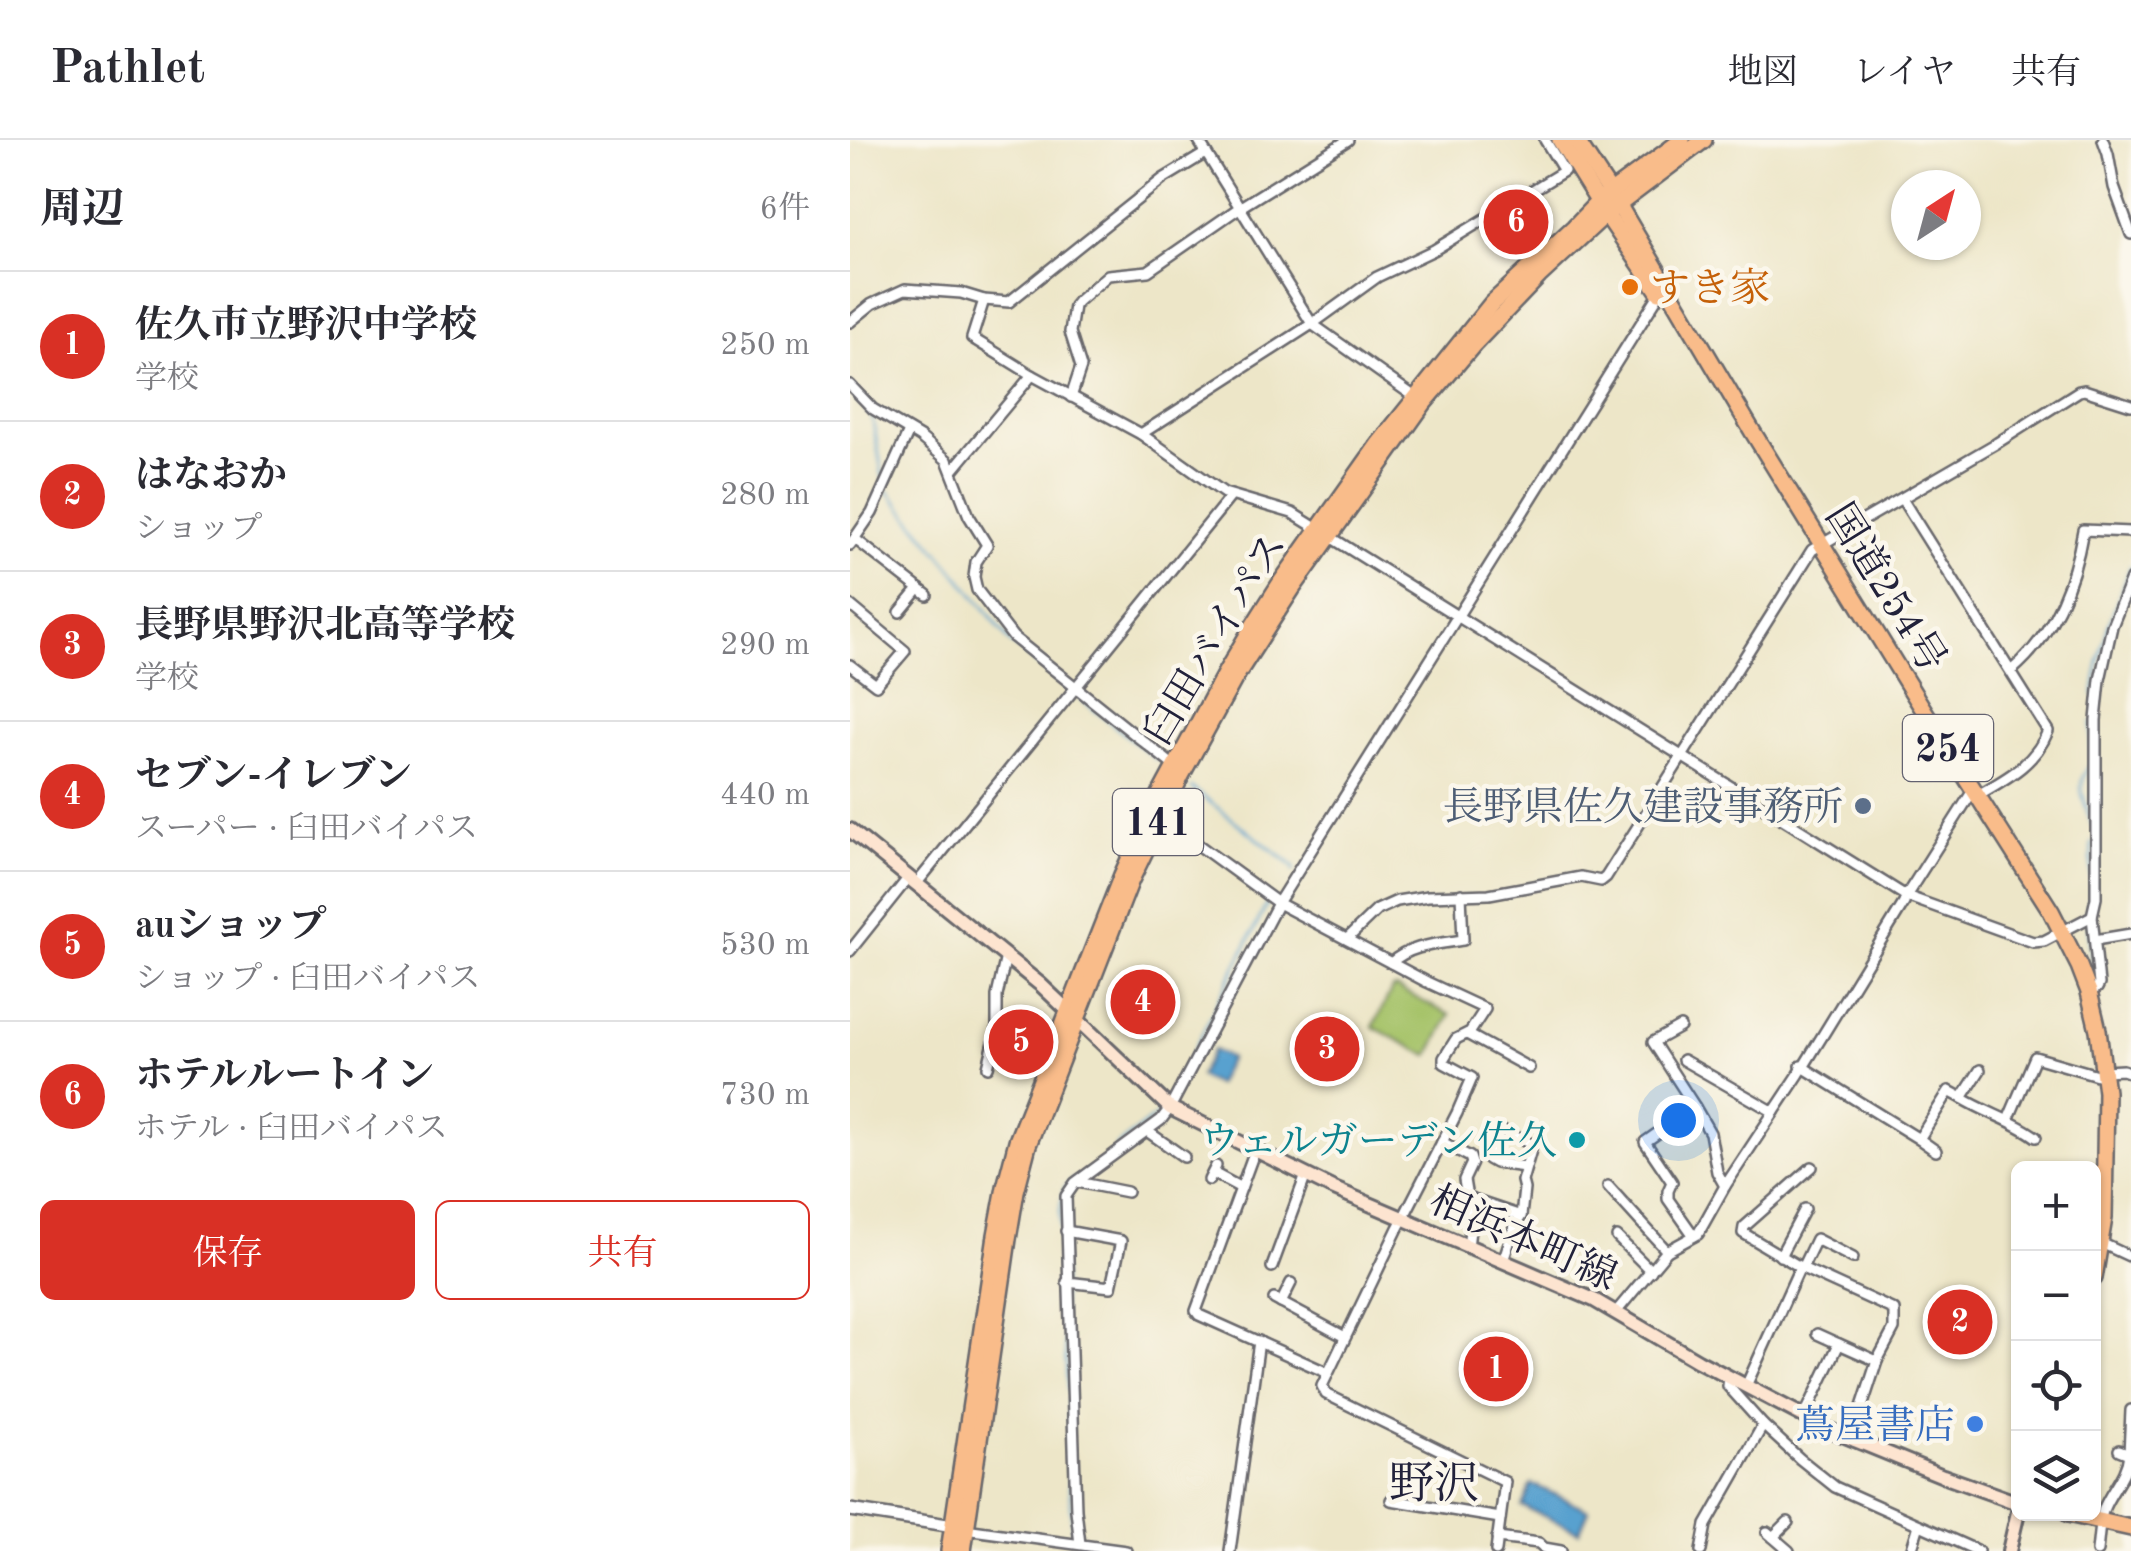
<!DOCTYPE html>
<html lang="ja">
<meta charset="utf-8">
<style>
:root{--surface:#fff;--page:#f7f7f7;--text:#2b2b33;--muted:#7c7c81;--line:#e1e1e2;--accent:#d93025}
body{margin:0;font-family:"Old Standard TT","Noto Serif JP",serif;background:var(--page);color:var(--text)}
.controls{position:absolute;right:30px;bottom:30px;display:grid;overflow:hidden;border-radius:15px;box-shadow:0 2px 8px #0004}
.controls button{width:90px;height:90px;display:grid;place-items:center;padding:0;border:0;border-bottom:2px solid var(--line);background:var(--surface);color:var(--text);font:50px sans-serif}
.compass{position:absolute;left:1041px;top:30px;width:90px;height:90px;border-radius:50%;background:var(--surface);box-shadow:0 2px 8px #0004;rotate:36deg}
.you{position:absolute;left:828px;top:980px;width:35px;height:35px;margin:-25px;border:8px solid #fff;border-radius:50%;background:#1a73e8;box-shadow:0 0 0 15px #1a73e833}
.badge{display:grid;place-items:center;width:65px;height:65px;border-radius:50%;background:var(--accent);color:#fff;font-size:32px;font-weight:700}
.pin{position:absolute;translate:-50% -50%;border:5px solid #fff;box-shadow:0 2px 10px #0006}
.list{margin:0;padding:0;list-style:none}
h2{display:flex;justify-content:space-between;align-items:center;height:130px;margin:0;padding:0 40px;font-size:42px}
h2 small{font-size:32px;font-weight:400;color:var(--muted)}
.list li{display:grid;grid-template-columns:65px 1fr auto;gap:30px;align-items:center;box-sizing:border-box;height:150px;padding:0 40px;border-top:2px solid var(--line)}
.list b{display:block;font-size:38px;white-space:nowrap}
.list p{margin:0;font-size:32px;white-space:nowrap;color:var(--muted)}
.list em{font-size:32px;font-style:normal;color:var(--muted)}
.actions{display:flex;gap:20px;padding:30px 40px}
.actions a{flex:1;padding:22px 0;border:2px solid var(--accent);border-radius:15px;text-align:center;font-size:35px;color:var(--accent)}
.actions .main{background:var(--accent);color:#fff}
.icon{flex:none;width:55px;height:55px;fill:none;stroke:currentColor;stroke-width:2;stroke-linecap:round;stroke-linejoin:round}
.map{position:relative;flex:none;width:1281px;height:1411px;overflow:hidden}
header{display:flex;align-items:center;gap:60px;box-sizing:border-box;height:140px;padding:0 50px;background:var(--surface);border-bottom:2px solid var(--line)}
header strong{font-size:48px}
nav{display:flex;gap:55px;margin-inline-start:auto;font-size:35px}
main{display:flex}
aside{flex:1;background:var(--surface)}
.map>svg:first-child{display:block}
.pitch{fill:#a6c369;stroke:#647252;stroke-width:2.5}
.water{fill:#58a1cf;stroke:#3d6285;stroke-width:2.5}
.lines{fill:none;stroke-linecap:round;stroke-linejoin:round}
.stream{stroke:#58a1cf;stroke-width:2.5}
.minor-casing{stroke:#69676c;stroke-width:14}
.tertiary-casing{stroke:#69676c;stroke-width:16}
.secondary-casing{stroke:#69676c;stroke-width:18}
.trunk-casing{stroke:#69676c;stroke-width:20}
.minor{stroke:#fff;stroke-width:9}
.tertiary{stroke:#fff;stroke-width:11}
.secondary{stroke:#fde4d0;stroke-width:12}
.trunk{stroke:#f9bc8a;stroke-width:15}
.food-dot{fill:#e8710a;stroke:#fbf7ec;stroke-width:4}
.service-dot{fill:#5c6f8a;stroke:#fbf7ec;stroke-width:4}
.culture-dot{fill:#0f9aa8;stroke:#fbf7ec;stroke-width:4}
.shop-dot{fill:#3f7fe0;stroke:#fbf7ec;stroke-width:4}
.labels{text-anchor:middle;stroke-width:9;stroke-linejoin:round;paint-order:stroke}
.shield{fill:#fbf7ec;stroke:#636270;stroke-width:2.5}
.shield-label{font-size:38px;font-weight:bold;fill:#22223b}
.food-label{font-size:40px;fill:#c56008;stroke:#fbf7ec;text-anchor:start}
.street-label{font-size:40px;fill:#22223b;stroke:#fbf7ec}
.service-label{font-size:40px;fill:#4e5e75;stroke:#fbf7ec;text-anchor:end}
.culture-label{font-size:40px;fill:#0d838f;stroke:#fbf7ec;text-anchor:end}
.shop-label{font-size:40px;fill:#366cbe;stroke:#fbf7ec;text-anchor:end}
.quarter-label{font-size:45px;fill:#22223b;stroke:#fbf7ec}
</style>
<header>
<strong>Pathlet</strong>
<nav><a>地図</a><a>レイヤ</a><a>共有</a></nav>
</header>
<main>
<aside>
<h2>周辺<small>6件</small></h2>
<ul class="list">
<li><span class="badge">1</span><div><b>佐久市立野沢中学校</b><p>学校</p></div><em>250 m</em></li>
<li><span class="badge">2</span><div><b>はなおか</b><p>ショップ</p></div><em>280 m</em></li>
<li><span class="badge">3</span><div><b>長野県野沢北高等学校</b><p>学校</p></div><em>290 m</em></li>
<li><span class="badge">4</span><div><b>セブン-イレブン</b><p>スーパー · 臼田バイパス</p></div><em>440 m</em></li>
<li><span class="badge">5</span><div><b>auショップ</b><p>ショップ · 臼田バイパス</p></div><em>530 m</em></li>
<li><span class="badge">6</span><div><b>ホテルルートイン</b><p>ホテル · 臼田バイパス</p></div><em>730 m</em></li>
</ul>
<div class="actions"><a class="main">保存</a><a>共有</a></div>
</aside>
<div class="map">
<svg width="1281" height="1411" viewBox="0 0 1281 1411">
<rect width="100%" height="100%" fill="#fbf7ec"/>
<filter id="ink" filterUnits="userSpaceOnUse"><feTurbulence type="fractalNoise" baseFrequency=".01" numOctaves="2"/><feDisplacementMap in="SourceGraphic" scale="20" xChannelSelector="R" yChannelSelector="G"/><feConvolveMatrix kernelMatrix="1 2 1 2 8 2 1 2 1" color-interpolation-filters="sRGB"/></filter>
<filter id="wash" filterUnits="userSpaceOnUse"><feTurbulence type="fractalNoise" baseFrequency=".0048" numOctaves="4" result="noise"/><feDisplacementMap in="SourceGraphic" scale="40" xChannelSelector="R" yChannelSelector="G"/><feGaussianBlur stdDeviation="2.25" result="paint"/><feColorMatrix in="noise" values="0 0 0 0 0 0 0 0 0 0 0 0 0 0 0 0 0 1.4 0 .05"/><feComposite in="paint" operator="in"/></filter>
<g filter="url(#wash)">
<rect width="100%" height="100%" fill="#ede6c8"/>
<polygon class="pitch" points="546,848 600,875 579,916 523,887 542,849"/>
<g class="water">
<polygon points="363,910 380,918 366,945 349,936"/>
<polygon points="682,1344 739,1370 729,1392 672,1366"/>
</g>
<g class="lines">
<g class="stream">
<polyline points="6,258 22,276 33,338"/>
<polyline points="37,350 133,466 159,501 220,550"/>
<path d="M1244,554c4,-45 20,-86 37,-128"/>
<polyline points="226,555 306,619"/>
<path d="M1242,582l-1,42c-18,19 -6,38 1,60"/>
<polyline points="342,648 443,726 444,731"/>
<polyline points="1237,773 1241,754 1242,702"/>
<polyline points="1238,781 1241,820"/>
<polyline points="321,956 418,762"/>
<polyline points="266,1007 312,971"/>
<polyline points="218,1251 212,1166 213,1120 210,1073 214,1049 224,1039"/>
<polyline points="218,1259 219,1339 223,1399"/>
</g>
</g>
</g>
<g filter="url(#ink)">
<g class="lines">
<g class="minor-casing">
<g id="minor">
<polyline points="348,0 462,184 565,257"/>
<polyline points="1253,0 1258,14 1264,47 1281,94"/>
<polyline points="134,160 122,198 182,235 291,294 374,353 442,373 450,378 1056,756 1183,802 1194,801 1242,776"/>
<polyline points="0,182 22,164 55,149 111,153 134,160 159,162 313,39 356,13"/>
<polyline points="0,245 23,269 70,297 97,320 119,376 137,405 126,422 124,437 127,450 163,497 324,626"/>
<polyline points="221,257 231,227 220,192 224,166 228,161 258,135 298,131 389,68 498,0"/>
<polyline points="291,294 462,184 527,137 584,110 714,31 695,0"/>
<polyline points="102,331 182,235"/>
<path d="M1052,359l146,232c-13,33 -41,47 -70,64"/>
<polyline points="5,399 77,455"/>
<polyline points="0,405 22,373 59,291"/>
<polyline points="0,465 55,511 26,545 0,525"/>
<polyline points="50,472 69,449"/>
<path d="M1161,531c42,-35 63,-88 72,-141l48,2"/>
<polyline points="310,677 428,763 577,842 635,869 620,892 606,899 594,918 594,923 622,938 607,973 548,1088 472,1246 476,1254 655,1342 646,1411"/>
<polyline points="67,743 381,356"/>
<polyline points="497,799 527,770 547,761 578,756 639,754 731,737 751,741 756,737 962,410 1147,303 1229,251 1234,250 1281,265"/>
<polyline points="1245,800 1281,794"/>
<polyline points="0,811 59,737"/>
<path d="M541,823c19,-18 47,-19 72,-23l-2,-46"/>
<polyline points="1239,852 1247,848 1249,844 1242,776 1246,758 1246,580 1250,540 1262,486 1281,439"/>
<polyline points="830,887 803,902 845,967"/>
<polyline points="617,894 679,928"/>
<polyline points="833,920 924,972"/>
<polyline points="951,926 1069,999 1099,951 1112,958 1130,930"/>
<polyline points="138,927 147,890 147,856 156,816"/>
<polyline points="1254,931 1273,930 1281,933"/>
<path d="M1112,958c24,15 51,22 74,39"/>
<polyline points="1158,980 1185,917 1254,937"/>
<polyline points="297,991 334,1017"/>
<polyline points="1069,999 1086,1011"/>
<polyline points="592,1002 620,1017 622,1023 614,1040 621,1081 618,1107"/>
<polyline points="405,1010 346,1171 349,1175 478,1233"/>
<polyline points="363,1033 391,1048"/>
<polyline points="359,1040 366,1026"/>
<polyline points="227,1042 277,1052"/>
<polyline points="758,1046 817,1111"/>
<polyline points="617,1058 671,1076"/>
<polyline points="216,1091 271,1101 261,1147 217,1142"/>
<polyline points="844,1096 818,1059 818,1051 822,1042 795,1002 845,967 860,993 867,1032 875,1046"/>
<polyline points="767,1097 801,1131"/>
<polyline points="1251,1103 1281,1117"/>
<polyline points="930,1116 955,1069"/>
<polyline points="653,1121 664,1088 671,1076 674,1049 672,1041 681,1010 679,1003 650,990 638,1019 645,1023 675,1027"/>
<polyline points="422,1127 456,1035"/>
<polyline points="950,1127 1044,1170 1044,1189 1027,1221 1012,1267 1010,1285 1004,1301"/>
<polyline points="952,1128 966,1099 1003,1118"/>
<polyline points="424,1159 495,1197"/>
<polyline points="431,1163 441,1143"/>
<polyline points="766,1172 817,1111 848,1094 875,1046 949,934 1054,763 1056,756 1124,649"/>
<polyline points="967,1194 989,1204"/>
<polyline points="879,1237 878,1246 913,1285 950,1319 985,1347 1128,1411"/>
<polyline points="896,1246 950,1127 893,1093 894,1087 962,1027"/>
<polyline points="954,1277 989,1204 1027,1221"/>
<polyline points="1279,1314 1281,1270"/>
<polyline points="541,1360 650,1378"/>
<polyline points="115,1389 276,1411"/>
<polyline points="917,1392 939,1411"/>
<polyline points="923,1397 938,1382"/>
<polyline points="647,1398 689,1403 694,1408 711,1411"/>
<polyline points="230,1404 226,1370 216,1056 225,1043 311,980 320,968 428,763 810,153"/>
<polyline points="380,1411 409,1201"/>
<polyline points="851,1411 856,1385 913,1285"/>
<polyline points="1061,1411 1069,1385"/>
<path d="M1247,1411c2,-14 2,-30 7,-43 8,-19 23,-33 25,-54l-10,-4"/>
</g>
</g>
<g class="tertiary-casing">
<polyline id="tertiary" points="0,1370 104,1386"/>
</g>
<g class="secondary-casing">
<g id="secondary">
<polyline points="0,690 191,845 320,968 482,1048 744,1160 848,1221 980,1290 1093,1336 1168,1363"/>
<polyline points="1159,1411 1168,1372"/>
</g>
</g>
<g class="trunk-casing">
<g id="trunk">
<polyline points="710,0 756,74 809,152"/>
<polyline points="726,0 768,64 904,294 1094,603 1201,771 1229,826 1239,852 1248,890 1256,952 1254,1078 1244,1138"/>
<polyline points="1218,1374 1281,1388"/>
<polyline points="99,1411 146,1095 155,1047 167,1001 272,735 301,671 377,530 403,486 431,442 528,305 642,163 724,87 749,61 832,0"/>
<polyline points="113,1411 158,1099 166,1051 178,1005 281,740 331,636 386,536 442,449 540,311 574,263 624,204 689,136 756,74 854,0"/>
</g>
</g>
<use href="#minor" class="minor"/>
<use href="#tertiary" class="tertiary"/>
<use href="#secondary" class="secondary"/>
<use href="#trunk" class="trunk"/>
</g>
</g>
<circle class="food-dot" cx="780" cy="147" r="10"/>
<circle class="service-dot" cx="1013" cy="666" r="10"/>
<circle class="culture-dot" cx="727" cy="1000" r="10"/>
<circle class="shop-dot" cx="1125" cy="1284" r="10"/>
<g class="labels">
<g class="shield">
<rect x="1053" y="575" width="90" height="66" rx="8"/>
<rect x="263" y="649" width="90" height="66" rx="8"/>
</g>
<g class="shield-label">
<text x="1098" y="621">254</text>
<text x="308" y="695">141</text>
</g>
<g class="food-label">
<text x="800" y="161">すき家</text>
</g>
<g class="street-label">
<text transform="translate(1037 447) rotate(58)" y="14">国道254号</text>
<text transform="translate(364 498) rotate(-59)" y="14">臼田バイパス</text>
<text transform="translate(674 1097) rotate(24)" y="14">相浜本町線</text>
</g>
<g class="service-label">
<text x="993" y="680">長野県佐久建設事務所</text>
</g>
<g class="culture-label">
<text x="707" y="1014">ウェルガーデン佐久</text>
</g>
<g class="shop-label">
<text x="1105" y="1298">蔦屋書店</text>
</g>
<g class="quarter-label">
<text x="584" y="1358">野沢</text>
</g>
</g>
</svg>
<div class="controls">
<button>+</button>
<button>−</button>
<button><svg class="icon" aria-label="locate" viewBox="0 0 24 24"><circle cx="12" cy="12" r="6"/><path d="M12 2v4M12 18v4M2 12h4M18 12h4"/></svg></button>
<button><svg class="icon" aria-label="layers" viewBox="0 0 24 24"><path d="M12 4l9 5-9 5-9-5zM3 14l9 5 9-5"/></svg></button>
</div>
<svg class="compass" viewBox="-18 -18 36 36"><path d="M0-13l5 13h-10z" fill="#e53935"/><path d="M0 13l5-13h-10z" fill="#7c7c81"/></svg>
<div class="you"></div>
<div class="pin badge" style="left:646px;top:1229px">1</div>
<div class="pin badge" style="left:1110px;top:1182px">2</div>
<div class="pin badge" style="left:477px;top:909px">3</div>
<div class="pin badge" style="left:293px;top:862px">4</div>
<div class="pin badge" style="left:171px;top:902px">5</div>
<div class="pin badge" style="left:666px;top:82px">6</div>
</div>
</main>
